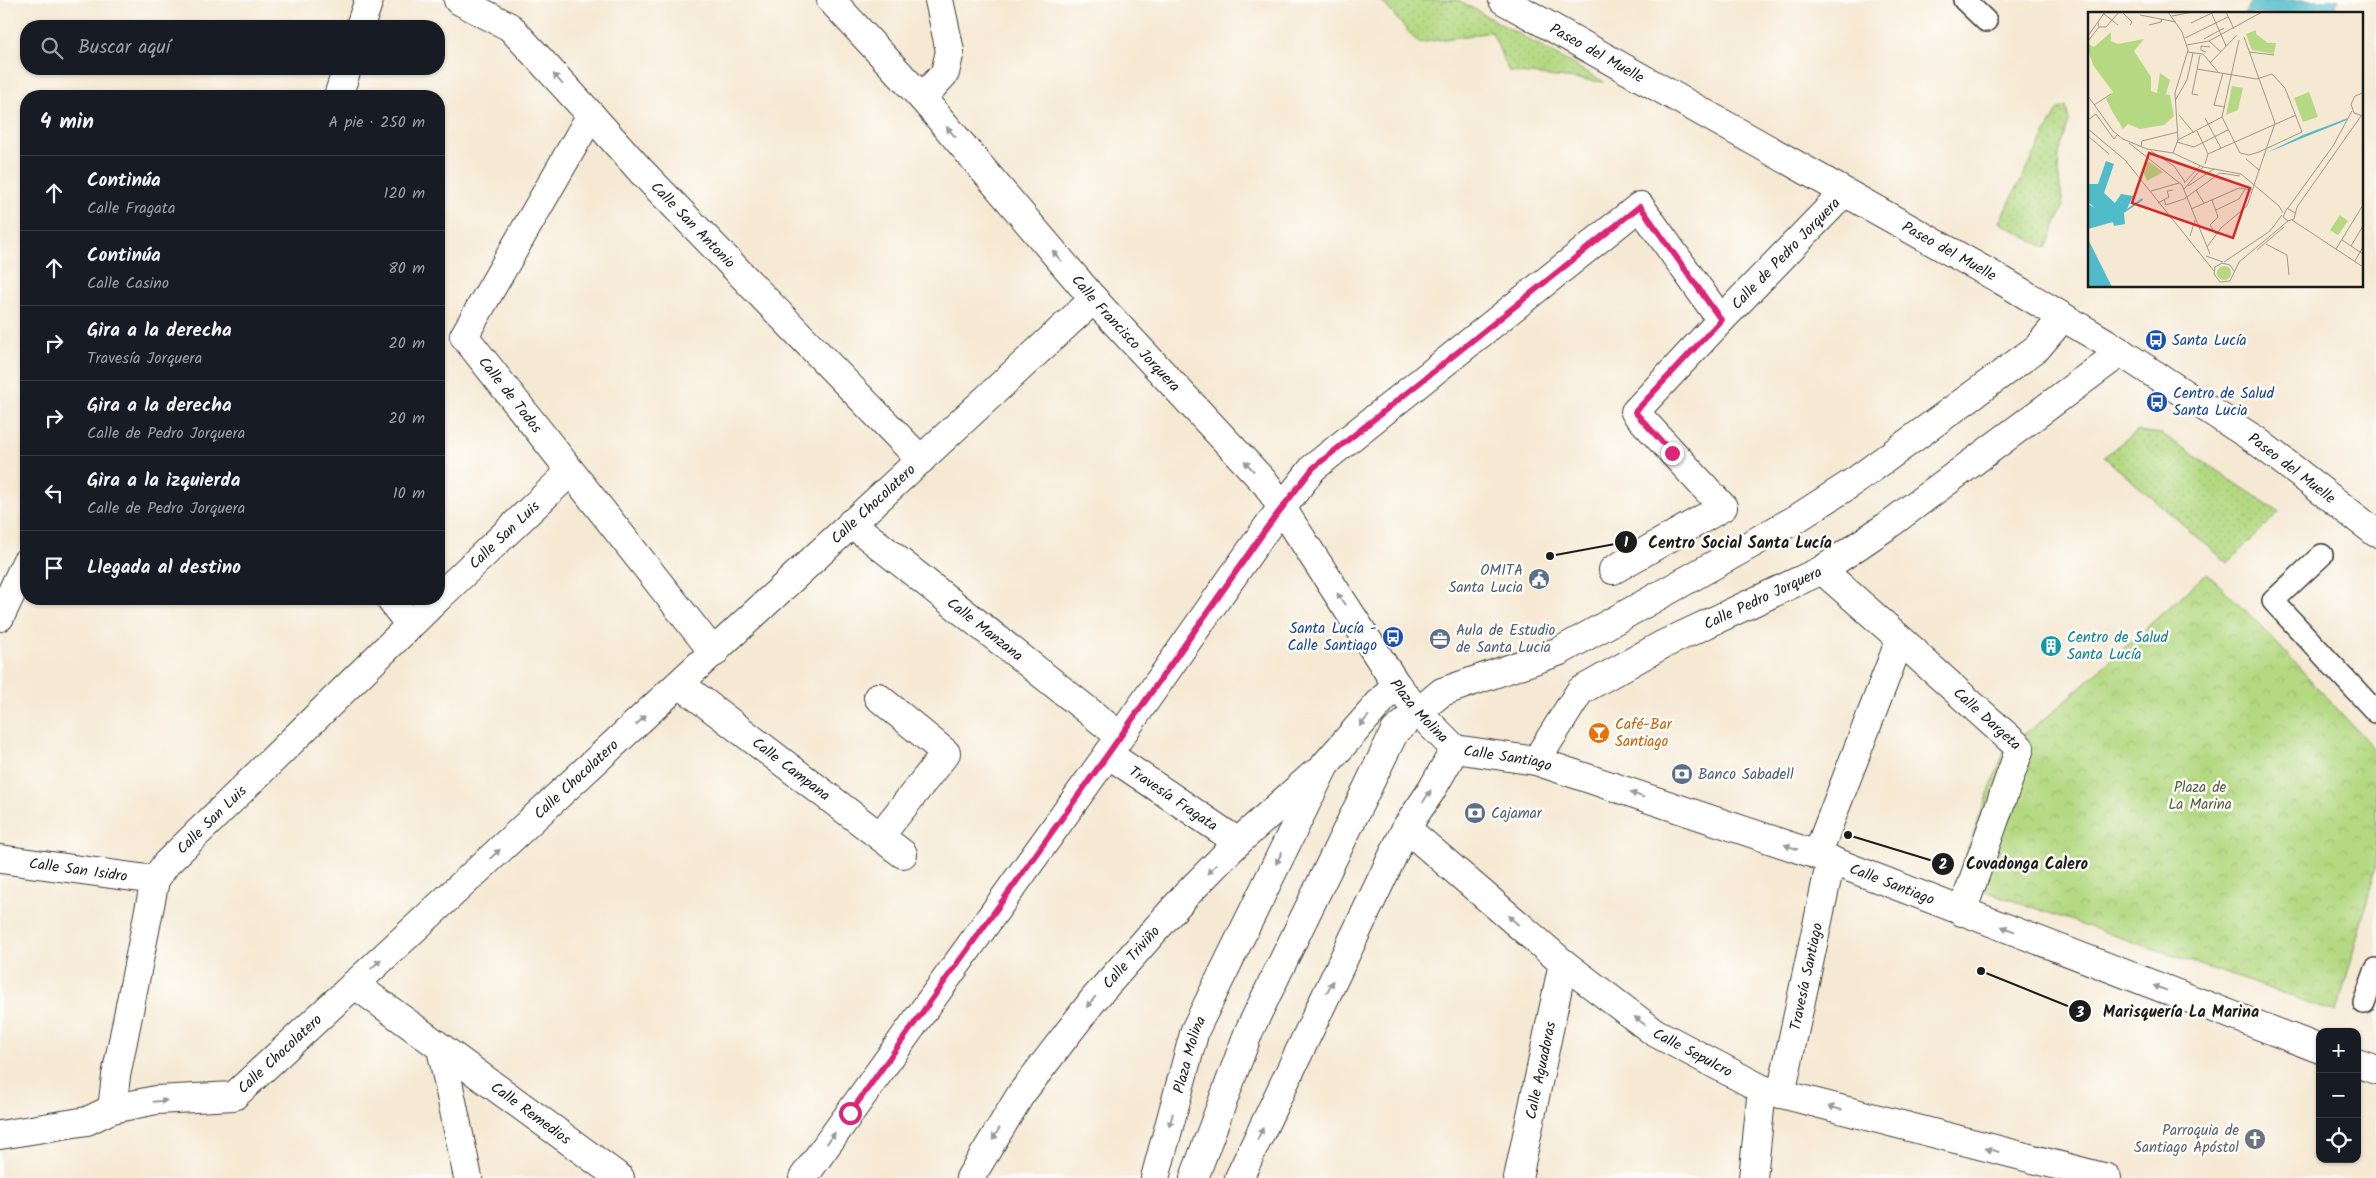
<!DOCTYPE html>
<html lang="es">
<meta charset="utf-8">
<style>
:root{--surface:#171b24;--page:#20242c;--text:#f1f3f6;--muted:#9ea1a6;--line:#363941}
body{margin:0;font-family:Kalam,sans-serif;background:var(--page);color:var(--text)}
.controls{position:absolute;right:15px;bottom:15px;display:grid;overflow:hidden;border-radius:10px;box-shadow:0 1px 4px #0004}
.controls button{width:45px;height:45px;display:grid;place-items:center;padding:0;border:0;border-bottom:1px solid var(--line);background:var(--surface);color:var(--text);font:25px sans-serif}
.stop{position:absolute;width:15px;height:15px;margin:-11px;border:4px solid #db2777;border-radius:50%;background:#fff}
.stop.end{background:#db2777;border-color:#fff;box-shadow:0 1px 5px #0008}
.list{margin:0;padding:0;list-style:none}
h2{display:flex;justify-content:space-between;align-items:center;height:65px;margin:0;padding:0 20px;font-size:21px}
h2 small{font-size:16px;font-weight:400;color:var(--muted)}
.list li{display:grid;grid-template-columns:32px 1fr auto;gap:15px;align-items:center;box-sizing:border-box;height:75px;padding:0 20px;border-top:1px solid var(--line)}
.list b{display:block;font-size:19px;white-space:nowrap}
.list p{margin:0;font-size:16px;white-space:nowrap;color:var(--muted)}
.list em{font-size:16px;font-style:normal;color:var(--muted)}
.icon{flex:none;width:28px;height:28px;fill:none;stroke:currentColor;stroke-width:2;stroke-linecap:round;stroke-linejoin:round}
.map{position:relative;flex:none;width:2376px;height:1178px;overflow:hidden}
.search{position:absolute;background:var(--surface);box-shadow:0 1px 4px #0004;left:20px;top:20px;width:425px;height:55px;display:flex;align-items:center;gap:12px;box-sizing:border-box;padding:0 18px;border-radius:20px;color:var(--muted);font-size:19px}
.panel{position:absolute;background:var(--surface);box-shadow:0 1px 4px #0004;left:20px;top:90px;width:425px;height:515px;border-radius:20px}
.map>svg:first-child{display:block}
.park{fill:url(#park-crowns);stroke:#687a4f}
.garden{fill:url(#garden-dots);stroke:#687a4f}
.water{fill:#50bcca;stroke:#366c73}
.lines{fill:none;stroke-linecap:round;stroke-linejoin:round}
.service-casing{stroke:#3d3b38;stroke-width:24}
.pedestrian-casing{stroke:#3d3b38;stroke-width:30}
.minor-casing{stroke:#3d3b38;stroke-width:30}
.tertiary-casing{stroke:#3d3b38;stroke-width:30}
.secondary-casing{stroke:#3d3b38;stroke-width:30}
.service{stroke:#fff;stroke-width:21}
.pedestrian{stroke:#fff;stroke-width:28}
.minor{stroke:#fff;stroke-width:28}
.tertiary{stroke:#fff;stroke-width:28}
.secondary{stroke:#fff;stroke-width:28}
.oneway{fill:#999}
.route{stroke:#db2777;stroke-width:6}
.labels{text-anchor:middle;stroke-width:5;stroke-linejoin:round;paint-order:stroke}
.street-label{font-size:15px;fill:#1c1c1c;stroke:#fdfcf7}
.transit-label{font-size:15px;fill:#164399;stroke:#fdfcf7;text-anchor:start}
.service-label{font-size:15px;fill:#4e5e75;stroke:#fdfcf7;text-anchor:start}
.culture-label{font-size:15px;fill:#0d838f;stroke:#fdfcf7;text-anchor:start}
.food-label{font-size:15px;fill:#c56008;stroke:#fdfcf7;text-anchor:start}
.park-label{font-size:15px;fill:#515e40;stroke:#fdfcf7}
.worship-label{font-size:15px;fill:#5b616d;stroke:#fdfcf7;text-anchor:end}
.inset-road{fill:none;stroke:#9f978a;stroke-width:1}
.view{fill:#d62828;fill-opacity:0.15;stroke:#d62828;stroke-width:2.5}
.inset-edge{fill:none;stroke:#1c1c1c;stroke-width:2.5}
.leader{fill:none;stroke:#1c1c1c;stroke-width:2}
.callout-dot{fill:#1c1c1c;stroke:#fdfcf7;stroke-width:2}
.mark-label{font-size:15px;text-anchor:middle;font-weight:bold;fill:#fff}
.callout-label{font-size:16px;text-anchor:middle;font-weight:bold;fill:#1c1c1c;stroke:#fdfcf7;stroke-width:5;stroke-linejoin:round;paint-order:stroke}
</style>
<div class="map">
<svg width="2376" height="1178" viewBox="0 0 2376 1178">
<defs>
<pattern id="park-crowns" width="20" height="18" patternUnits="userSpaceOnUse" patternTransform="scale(1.25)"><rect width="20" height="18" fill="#b4d982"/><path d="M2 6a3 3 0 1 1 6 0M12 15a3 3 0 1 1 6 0" fill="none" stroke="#9aba70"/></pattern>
<pattern id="garden-dots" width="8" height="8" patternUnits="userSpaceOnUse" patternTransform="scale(1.25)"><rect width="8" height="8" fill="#b4d982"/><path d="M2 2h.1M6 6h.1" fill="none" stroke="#9aba70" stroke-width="1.8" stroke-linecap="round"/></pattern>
</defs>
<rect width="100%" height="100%" fill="#fdfcf7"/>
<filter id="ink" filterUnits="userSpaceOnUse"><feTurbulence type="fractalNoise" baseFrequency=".02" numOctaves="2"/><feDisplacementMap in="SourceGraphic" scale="10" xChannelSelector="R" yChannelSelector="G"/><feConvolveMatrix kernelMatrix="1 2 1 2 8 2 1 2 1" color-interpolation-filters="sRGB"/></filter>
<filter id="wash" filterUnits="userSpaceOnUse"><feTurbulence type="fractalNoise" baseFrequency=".0096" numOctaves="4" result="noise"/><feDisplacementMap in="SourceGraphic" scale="20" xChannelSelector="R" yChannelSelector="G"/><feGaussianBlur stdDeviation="1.12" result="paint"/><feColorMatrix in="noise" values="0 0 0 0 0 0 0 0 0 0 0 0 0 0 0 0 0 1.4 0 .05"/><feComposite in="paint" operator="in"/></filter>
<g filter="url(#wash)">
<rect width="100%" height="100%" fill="#f6e9d4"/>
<polygon class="park" points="2207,573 2259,624 2376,751 2376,867 2337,1012 1956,881 2005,749 2052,713"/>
<g class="garden">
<polygon points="1381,0 1458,0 1604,82 1509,72 1492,32 1418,43"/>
<polygon points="2066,106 2069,121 2059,154 2058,172 2063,207 2046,248 1999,222 2058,110"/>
<polygon points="2136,431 2162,434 2279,512 2228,563 2104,457"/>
</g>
<polygon class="water" points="2253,0 2339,0 2330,14 2244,14"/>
</g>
<g filter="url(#ink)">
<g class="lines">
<g class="service-casing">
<g id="service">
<polyline points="1964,0 1986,21"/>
<polyline points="2322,555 2273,601 2376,712"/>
<polyline points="2364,1003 2376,969"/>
</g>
</g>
<g class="pedestrian-casing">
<g id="pedestrian">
<path id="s1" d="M591,115l50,56 280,289"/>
<polyline points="1822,570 1915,652"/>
<path id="s2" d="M680,684l223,170"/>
<polyline points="878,697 946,753 880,836"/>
<path id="s3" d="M1108,754l130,88"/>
<path id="s4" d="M1817,855l83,-215 120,108 -58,164"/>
<path id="s5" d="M0,859l155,21"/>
<path id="s6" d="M354,984l266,194"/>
<polyline points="441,1048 468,1178"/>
<path id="s7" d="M1781,1094l50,-234"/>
<polyline points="1194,1178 1249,1031 1395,731 1442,692 1560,651 1796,519 1855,481 2037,348 2063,317"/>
<path id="s8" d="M1518,1178l45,-215"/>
</g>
</g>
<g class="minor-casing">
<g id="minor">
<path id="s9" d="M458,0l52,27 81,88 -127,221 250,317"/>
<polyline points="922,98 945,73 950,51 939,0"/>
<path id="s10" d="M851,523l269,213"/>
<path id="s11" d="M1613,570l110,-63 -88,-95 86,-92 123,-127"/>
<path id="s12" d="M439,597l131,-125"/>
<polyline points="390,599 410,625"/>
<path id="s13" d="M1406,828l157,135 91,69 108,57 345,89"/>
<path id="s14" d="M112,1109l4,-33 39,-196 11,-16 271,-265"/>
<path id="s15" d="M0,1135l87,-14 25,-12 44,-9 78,-4 860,-797"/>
<polyline points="803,1178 1108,754 1268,526 1313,468 1640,206 1721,320"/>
<path id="s16" d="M970,1178l51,-84 73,-95 93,-105 51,-52 76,-68"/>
<path id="s17" d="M1155,1178l40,-148 130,-265 71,-81"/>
<polyline points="1239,1178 1406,828 1431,791 1455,749"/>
<polyline points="1753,1178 1762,1089"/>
</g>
</g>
<g class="tertiary-casing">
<g id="tertiary">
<path id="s18" d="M831,0l91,98 175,205 170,182 129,199 22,28 37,37 81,12 281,94 503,194"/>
<polyline points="360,26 369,0"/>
<polyline points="338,96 347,69"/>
<polyline points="0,617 26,562"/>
<path id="s19" d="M1536,761l44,-70 82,-46 160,-75 65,-44 234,-174"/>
<polyline points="2357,1063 2376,1070"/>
</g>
</g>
<g class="secondary-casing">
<g id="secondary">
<path id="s20" d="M1503,0l498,280 104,62 152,99 119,92"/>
</g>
</g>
<use href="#service" class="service"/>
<use href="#pedestrian" class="pedestrian"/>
<use href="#minor" class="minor"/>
<use href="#tertiary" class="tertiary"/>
<use href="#secondary" class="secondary"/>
</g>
<defs><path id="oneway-solid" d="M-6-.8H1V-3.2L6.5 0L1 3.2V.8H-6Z" transform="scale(1.25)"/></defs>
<g class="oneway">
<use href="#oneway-solid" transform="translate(558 79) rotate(-132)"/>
<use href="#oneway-solid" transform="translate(951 132) rotate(-131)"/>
<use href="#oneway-solid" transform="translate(1057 256) rotate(-131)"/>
<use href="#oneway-solid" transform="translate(1249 466) rotate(-133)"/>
<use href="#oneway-solid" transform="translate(1341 599) rotate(-123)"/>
<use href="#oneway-solid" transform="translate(641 720) rotate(-43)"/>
<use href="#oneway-solid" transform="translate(1364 721) rotate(131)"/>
<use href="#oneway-solid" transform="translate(1637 795) rotate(-161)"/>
<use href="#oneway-solid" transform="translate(1427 796) rotate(-56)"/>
<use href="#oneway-solid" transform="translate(1791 847) rotate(-161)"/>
<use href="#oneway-solid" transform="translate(495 854) rotate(-43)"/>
<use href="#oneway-solid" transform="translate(1279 858) rotate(116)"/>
<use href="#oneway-solid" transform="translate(1212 869) rotate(134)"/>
<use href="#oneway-solid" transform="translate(1513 920) rotate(-139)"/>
<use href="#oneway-solid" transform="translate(2008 929) rotate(-159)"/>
<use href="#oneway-solid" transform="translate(376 964) rotate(-43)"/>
<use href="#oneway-solid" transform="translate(1330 987) rotate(-65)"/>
<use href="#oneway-solid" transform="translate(2160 988) rotate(-159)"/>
<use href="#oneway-solid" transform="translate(1091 1002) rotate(129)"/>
<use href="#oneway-solid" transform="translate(1640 1021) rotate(-143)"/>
<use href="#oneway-solid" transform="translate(160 1101) rotate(-5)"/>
<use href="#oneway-solid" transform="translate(1835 1108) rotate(-165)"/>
<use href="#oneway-solid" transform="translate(1171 1120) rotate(105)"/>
<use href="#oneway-solid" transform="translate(996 1134) rotate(121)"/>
<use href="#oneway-solid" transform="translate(1260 1134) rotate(-65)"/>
<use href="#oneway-solid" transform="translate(831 1138) rotate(-54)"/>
<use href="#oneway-solid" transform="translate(1992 1150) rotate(-165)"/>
</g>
</g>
<g class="lines" filter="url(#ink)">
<polyline class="route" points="850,1113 1108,754 1268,526 1313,468 1640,206 1721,320 1635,412 1672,453"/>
</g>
<defs>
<g id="bus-disc" transform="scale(1.125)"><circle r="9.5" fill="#1a4fb4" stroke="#fdfcf7"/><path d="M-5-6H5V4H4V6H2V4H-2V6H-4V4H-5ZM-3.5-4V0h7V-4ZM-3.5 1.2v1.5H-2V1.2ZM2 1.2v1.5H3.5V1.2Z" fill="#fff"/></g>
<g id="civic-disc" transform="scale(1.125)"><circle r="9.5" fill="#5c6f8a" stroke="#fdfcf7"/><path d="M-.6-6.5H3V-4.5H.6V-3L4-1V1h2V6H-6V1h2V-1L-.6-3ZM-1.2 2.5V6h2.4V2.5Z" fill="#fff"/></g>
<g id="office-disc" transform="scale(1.125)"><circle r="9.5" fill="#5c6f8a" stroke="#fdfcf7"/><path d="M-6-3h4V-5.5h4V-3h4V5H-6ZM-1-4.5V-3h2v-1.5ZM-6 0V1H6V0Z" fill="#fff"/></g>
<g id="building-disc" transform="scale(1.125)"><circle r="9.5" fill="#0f9aa8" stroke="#fdfcf7"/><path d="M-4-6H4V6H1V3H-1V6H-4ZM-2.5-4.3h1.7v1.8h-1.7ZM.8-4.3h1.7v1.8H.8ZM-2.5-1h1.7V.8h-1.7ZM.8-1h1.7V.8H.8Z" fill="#fff"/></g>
<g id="bar-disc" transform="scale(1.125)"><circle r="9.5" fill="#e8710a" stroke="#fdfcf7"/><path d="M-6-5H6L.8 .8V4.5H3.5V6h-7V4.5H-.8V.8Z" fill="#fff"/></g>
<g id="bank-disc" transform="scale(1.125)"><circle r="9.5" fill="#5c6f8a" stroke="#fdfcf7"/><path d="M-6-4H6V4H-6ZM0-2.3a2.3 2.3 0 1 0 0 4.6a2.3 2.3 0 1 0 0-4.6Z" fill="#fff"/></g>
<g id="church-disc" transform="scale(1.125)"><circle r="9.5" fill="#6b7280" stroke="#fdfcf7"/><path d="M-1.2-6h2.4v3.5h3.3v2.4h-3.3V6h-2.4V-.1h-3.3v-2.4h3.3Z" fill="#fff"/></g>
</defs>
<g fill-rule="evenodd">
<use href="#bus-disc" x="2156" y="340"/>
<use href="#bus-disc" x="2157" y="402"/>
<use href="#civic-disc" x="1539" y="579"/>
<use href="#bus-disc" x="1393" y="637"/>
<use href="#office-disc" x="1440" y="639"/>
<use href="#building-disc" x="2051" y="646"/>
<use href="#bar-disc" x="1599" y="733"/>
<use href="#bank-disc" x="1682" y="774"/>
<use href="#bank-disc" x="1475" y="813"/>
<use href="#church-disc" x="2255" y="1139"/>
</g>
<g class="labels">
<g class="street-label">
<text dy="5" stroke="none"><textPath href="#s20" startOffset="108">Paseo del Muelle</textPath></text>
<text dy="5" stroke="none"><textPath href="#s1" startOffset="150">Calle San Antonio</textPath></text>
<text dy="5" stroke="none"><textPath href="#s20" startOffset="512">Paseo del Muelle</textPath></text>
<text dy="5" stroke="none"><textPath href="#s11" startOffset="475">Calle de Pedro Jorquera</textPath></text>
<text dy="5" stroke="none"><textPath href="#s18" startOffset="445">Calle Francisco Jorquera</textPath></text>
<text dy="5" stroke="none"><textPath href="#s9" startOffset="508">Calle de Todos</textPath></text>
<text dy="5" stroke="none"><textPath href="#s20" startOffset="918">Paseo del Muelle</textPath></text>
<text dy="5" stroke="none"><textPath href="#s15" startOffset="1110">Calle Chocolatero</textPath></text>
<text dy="5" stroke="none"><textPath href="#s12" startOffset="90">Calle San Luis</textPath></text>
<text dy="5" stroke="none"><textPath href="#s19" startOffset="288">Calle Pedro Jorquera</textPath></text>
<text dy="5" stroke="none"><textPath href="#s10" startOffset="171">Calle Manzana</textPath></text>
<text dy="5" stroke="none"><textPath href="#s4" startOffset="348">Calle Dargeta</textPath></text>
<text dy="5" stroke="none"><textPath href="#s18" startOffset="925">Plaza Molina</textPath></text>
<text dy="5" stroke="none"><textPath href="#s18" startOffset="1031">Calle Santiago</textPath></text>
<text dy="5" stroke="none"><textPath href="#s2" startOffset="140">Calle Campana</textPath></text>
<text dy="5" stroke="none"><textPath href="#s15" startOffset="705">Calle Chocolatero</textPath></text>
<text dy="5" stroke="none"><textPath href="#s3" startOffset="79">Travesía Fragata</textPath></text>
<text dy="5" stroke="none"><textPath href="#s14" startOffset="316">Calle San Luis</textPath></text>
<text dy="5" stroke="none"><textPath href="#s5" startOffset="79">Calle San Isidro</textPath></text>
<text dy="5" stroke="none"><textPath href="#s18" startOffset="1436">Calle Santiago</textPath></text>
<text dy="5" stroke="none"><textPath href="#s16" startOffset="274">Calle Triviño</textPath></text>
<text dy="5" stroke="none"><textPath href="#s7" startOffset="120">Travesía Santiago</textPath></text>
<text dy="5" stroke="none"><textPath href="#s13" startOffset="365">Calle Sepulcro</textPath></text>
<text dy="5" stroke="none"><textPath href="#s15" startOffset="301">Calle Chocolatero</textPath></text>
<text dy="5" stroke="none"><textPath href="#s17" startOffset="128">Plaza Molina</textPath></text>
<text dy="5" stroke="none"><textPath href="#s8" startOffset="110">Calle Aguadoras</textPath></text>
<text dy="5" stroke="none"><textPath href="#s6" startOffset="219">Calle Remedios</textPath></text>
</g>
<g class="transit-label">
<text x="2172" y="345">Santa Lucía</text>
<text x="2173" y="398">Centro de Salud<tspan x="2173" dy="17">Santa Lucia</tspan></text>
<text x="1377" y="633" text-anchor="end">Santa Lucía -<tspan x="1377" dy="17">Calle Santiago</tspan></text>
</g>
<g class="service-label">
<text x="1523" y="575" text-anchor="end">OMITA<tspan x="1523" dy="17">Santa Lucia</tspan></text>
<text x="1456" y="635">Aula de Estudio<tspan x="1456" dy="17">de Santa Lucia</tspan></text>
<text x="1698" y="779">Banco Sabadell</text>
<text x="1491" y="818">Cajamar</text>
</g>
<g class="culture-label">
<text x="2067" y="642">Centro de Salud<tspan x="2067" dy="17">Santa Lucía</tspan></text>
</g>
<g class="food-label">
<text x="1615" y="729">Café-Bar<tspan x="1615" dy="17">Santiago</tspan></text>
</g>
<g class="park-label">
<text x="2200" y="792">Plaza de<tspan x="2200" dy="17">La Marina</tspan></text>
</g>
<g class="worship-label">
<text x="2239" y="1135">Parroquia de<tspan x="2239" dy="17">Santiago Apóstol</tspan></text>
</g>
</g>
<g transform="translate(2088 12)">
<rect width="275" height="275" fill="#f6e9d4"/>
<path d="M23,20v9l7,3 26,-5 -10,12 17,26v14l6,2 3,-20 10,7 -4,14 4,1 4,21 -10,9 -24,4 -12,-5 -5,5 -11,-18 -6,-12 7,-7 -20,-27 -5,-15v-6l6,3z" fill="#b4d982"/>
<path d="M168,18v4l12,9h8l-2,11 -22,-4 -6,-16zM60,149l15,11 -16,9 -5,-12z" fill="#b4d982"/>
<path d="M144,74l11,2 -5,22 -12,5zM129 261a7 7 0 1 1 14 0a7 7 0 1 1-14 0Z" fill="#b4d982"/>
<path d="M221,80l9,25 -15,5 -9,-24zM252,203l8,6 -10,14 -8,-5z" fill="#b4d982"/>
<path d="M260,106l-1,2 -81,33 37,-18zM18,149l8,3 -10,29 11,10 6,-9 12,2 -6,13 15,-11 1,2 -19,13 1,11 -11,2 -1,-4 -25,7v-25l7,4 -7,-6v-18h10zM0,227l24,48h-24z" fill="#50bcca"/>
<path class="inset-road" d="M34,0l10,10 -2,3M80,0l14,20 6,18 -13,43 3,47 -5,13M123,0l15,34M138,0l8,17M16,2l14,11M52,3l36,7M84,4l21,-4M103,11l23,-11M61,13l12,-3 1,-3M11,15h7l13,-15M0,24l17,-24M97,26l43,-21M116,27l20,-11M0,29l11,-14 -1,-5M121,29l12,11M99,33l22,-4 53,-29M99,40l16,2 15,18M118,40l-5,-2v-4l9,1M161,40l25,3M122,51l27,-28M109,57l60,10 15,-5 13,14 17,44 -43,20 -10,3 -9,-2M135,61l-9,32 11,2M110,83l-6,-1 8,-39M0,84l25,35 11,9M88,87l11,-19 6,-27M6,93l17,-11M91,103l15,18M275,104l-9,-3 -3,-9 4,-8 8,-3M134,105l18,36M117,106l16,30M0,108l8,-6 18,25 3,-4M0,117l37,31 89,111M109,119l11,23 -3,10M0,124l21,18M35,127l24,10 26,4 30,14 38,7 38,32 4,7M90,128l44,-23 17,-77M89,130l17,5 34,-17M41,131l53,42M53,135l1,-6 36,-9M63,139l23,15 11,16M120,142l88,-39M158,147l13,11M96,171l16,-17M94,173l28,69M100,174l26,-17M96,177l19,-22M108,178l8,13M63,179l28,-8M76,187l2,6 18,-6 36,-26 20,3M124,188l6,17 -8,8 6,9M70,191l11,-6 -2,-6 6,-1M200,196l45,-62 19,-35M103,197l48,-21 13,2M128,198l23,-11 6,-10M207,201l-8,-5 -4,9 5,4 6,-2 3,-12 64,-91M204,208l71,47M102,224l5,-16M254,228l21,14M178,232l21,11 2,20M263,234l12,-20M119,235l14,-19 26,-22 28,-83 -31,-86M248,237l27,-44M169,238l27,-23M118,244l17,6M267,249l8,-14M136,250l46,-31 12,-16M146,259l-4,-6 -8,-2 -7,4 -1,7 6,8 10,-1 9,-19 49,-41"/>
<path class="view" d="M61,141l101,35 -17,50 -101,-35z"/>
<rect width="275" height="275" class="inset-edge"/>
</g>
<path class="leader" d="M1550 556L1626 542M1848 835L1943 864M1981 971L2080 1011"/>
<g class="callout-dot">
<circle cx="1550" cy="556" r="5"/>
<circle cx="1848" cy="835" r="5"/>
<circle cx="1981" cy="971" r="5"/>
<circle cx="1626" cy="542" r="12"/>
<circle cx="1943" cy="864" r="12"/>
<circle cx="2080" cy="1011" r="12"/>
</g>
<g class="mark-label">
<text x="1626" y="547">1</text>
<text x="1943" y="869">2</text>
<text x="2080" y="1017">3</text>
</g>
<g class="callout-label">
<text x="1740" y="548">Centro Social Santa Lucía</text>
<text x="2027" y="869">Covadonga Calero</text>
<text x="2181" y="1017">Marisquería La Marina</text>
</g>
</svg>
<div class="controls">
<button>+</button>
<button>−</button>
<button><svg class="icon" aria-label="locate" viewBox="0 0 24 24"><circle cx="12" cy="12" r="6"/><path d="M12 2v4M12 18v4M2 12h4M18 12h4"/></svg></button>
</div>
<div class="stop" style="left:850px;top:1113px"></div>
<div class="stop end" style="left:1672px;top:453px"></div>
<div class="search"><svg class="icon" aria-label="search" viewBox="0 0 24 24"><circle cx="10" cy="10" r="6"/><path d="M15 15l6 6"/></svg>Buscar aquí</div>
<section class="panel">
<h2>4 min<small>A pie · 250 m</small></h2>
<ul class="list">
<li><svg class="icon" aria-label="ahead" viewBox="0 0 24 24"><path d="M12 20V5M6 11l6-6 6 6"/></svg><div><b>Continúa</b><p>Calle Fragata</p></div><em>120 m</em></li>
<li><svg class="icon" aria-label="ahead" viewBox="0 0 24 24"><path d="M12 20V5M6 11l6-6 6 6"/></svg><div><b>Continúa</b><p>Calle Casino</p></div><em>80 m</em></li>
<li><svg class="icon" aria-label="right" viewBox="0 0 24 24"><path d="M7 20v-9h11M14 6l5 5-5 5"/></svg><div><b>Gira a la derecha</b><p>Travesía Jorquera</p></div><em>20 m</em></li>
<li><svg class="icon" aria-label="right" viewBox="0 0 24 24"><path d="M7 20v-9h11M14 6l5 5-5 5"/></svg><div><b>Gira a la derecha</b><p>Calle de Pedro Jorquera</p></div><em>20 m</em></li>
<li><svg class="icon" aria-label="left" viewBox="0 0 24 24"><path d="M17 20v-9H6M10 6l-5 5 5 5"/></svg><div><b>Gira a la izquierda</b><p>Calle de Pedro Jorquera</p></div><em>10 m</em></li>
<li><svg class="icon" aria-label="arrive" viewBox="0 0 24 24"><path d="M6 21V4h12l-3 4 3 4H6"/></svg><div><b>Llegada al destino</b></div></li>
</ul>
</section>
</div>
